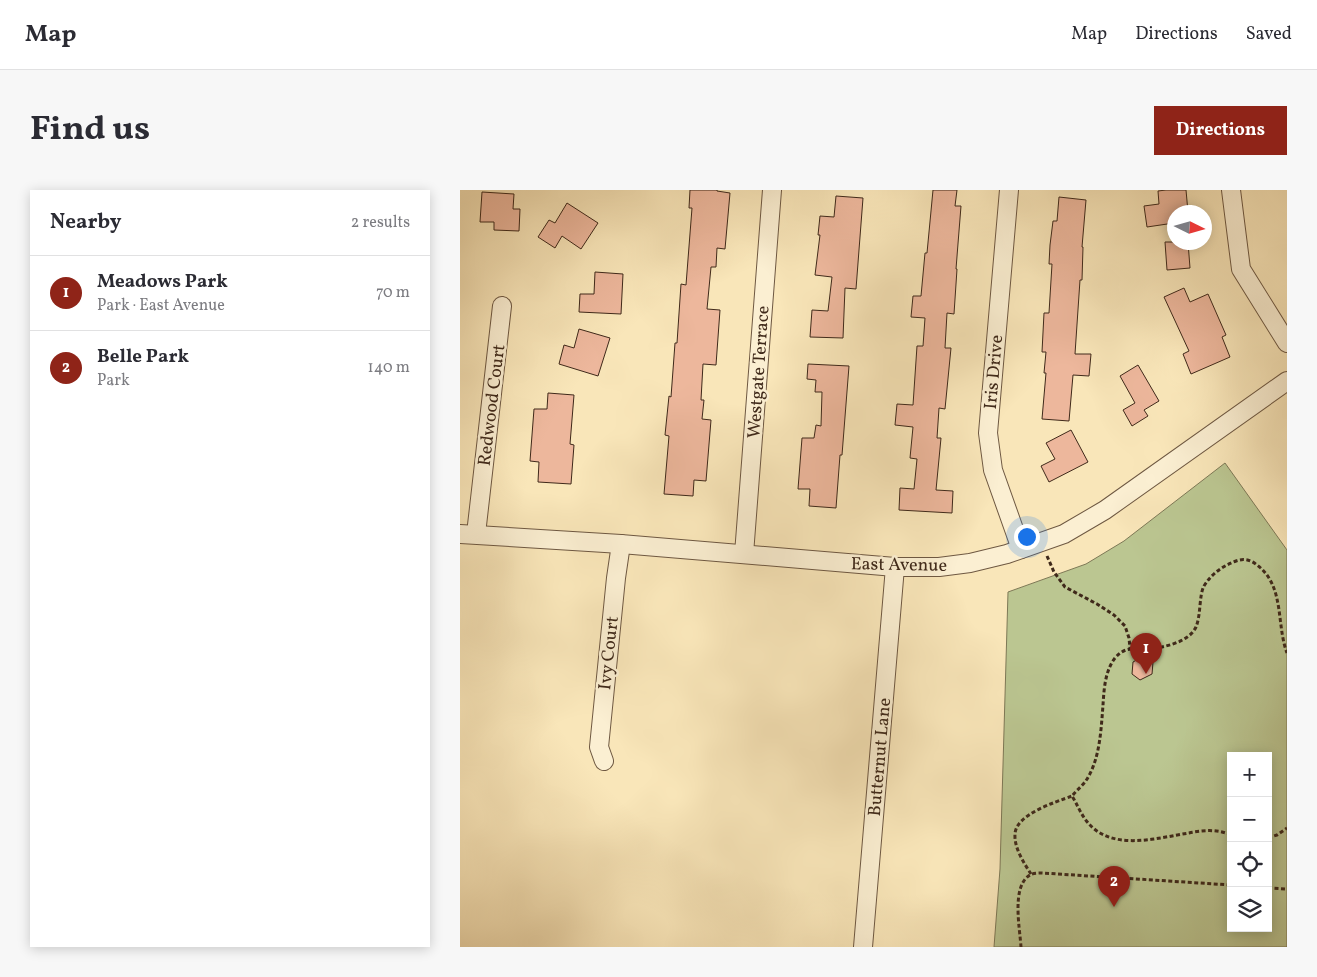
<!DOCTYPE html>
<meta charset="utf-8">
<style>
:root{--surface:#fff;--page:#f7f7f7;--text:#2b2b33;--muted:#7c7c81;--line:#e1e1e2;--accent:#8f2418}
body{margin:0;font-family:Vollkorn,serif;background:var(--page);color:var(--text)}
.controls{position:absolute;right:15px;bottom:15px;display:grid;overflow:hidden;border-radius:0px;box-shadow:0 2px 12px #0003}
.controls button{width:45px;height:45px;display:grid;place-items:center;padding:0;border:0;border-bottom:1px solid var(--line);background:var(--surface);color:var(--text);font:25px sans-serif}
.compass{position:absolute;left:707px;top:15px;width:45px;height:45px;border-radius:50%;background:var(--surface);box-shadow:0 2px 12px #0003;rotate:95deg}
.you{position:absolute;left:566px;top:346px;width:18px;height:18px;margin:-12px;border:4px solid #fff;border-radius:50%;background:#1a73e8;box-shadow:0 0 0 8px #1a73e833}
.badge{display:grid;place-items:center;width:32px;height:32px;border-radius:50%;background:var(--accent);color:#fff;font-size:16px;font-weight:700}
.pin{position:absolute;translate:-50% -41px;filter:drop-shadow(0 1px 2px #0008)}
.pin::after{content:'';position:absolute;top:26px;width:18px;height:15px;background:inherit;clip-path:polygon(0 0,100% 0,50% 100%)}
.list{margin:0;padding:0;list-style:none}
h2{display:flex;justify-content:space-between;align-items:center;height:65px;margin:0;padding:0 20px;font-size:21px}
h2 small{font-size:16px;font-weight:400;color:var(--muted)}
.list li{display:grid;grid-template-columns:32px 1fr auto;gap:15px;align-items:center;box-sizing:border-box;height:75px;padding:0 20px;border-top:1px solid var(--line)}
.list b{display:block;font-size:19px;white-space:nowrap}
.list p{margin:0;font-size:16px;white-space:nowrap;color:var(--muted)}
.list em{font-size:16px;font-style:normal;color:var(--muted)}
.icon{flex:none;width:28px;height:28px;fill:none;stroke:currentColor;stroke-width:2;stroke-linecap:round;stroke-linejoin:round}
.map{position:relative;flex:none;width:827px;height:757px;overflow:hidden;border-radius:0px}
header{display:flex;align-items:center;gap:30px;box-sizing:border-box;height:70px;padding:0 25px;background:var(--surface);border-bottom:1px solid var(--line)}
header strong{font-size:24px}
nav{display:flex;gap:28px;margin-inline-start:auto;font-size:18px}
.intro{display:flex;align-items:center;justify-content:space-between;box-sizing:border-box;height:120px;padding:0 30px}
h1{margin:0;font-size:35px}
.button{padding:12px 22px;border-radius:0px;background:var(--accent);color:#fff;font-size:18px;font-weight:700}
main{display:flex;gap:30px;padding:0 30px}
aside{flex:1;background:var(--surface);border-radius:0px;box-shadow:0 2px 12px #0003}
.map>svg:first-child{display:block}
.green{fill:#bbc691;stroke:#7d7856;fill-rule:evenodd}
.building{fill:#edb79c;stroke:#3f291a}
.lines{fill:none;stroke-linecap:round;stroke-linejoin:round}
.minor-casing{stroke:#6e5842;stroke-width:20}
.path{stroke:#3f291a;stroke-width:3;stroke-dasharray:4 2.5;stroke-linecap:butt}
.minor{stroke:#fbefd2;stroke-width:18}
.labels{text-anchor:middle;stroke-width:5;stroke-linejoin:round;paint-order:stroke}
.street-label{font-size:18px;fill:#3f291a;stroke:#fbefd2}
</style>
<header>
<strong>Map</strong>
<nav><a>Map</a><a>Directions</a><a>Saved</a></nav>
</header>
<div class="intro"><h1>Find us</h1><a class="button">Directions</a></div>
<main>
<aside>
<h2>Nearby<small>2 results</small></h2>
<ul class="list">
<li><span class="badge">1</span><div><b>Meadows Park</b><p>Park · East Avenue</p></div><em>70 m</em></li>
<li><span class="badge">2</span><div><b>Belle Park</b><p>Park</p></div><em>140 m</em></li>
</ul>
</aside>
<div class="map">
<svg width="827" height="757" viewBox="0 0 827 757">
<rect width="100%" height="100%" fill="#f9e6b9"/>
<filter id="stains"><feTurbulence type="fractalNoise" baseFrequency=".004" numOctaves="4"/><feColorMatrix values="0 0 0 0 .2 0 0 0 0 .09 0 0 0 0 .02 0 0 0 .5 -.17"/></filter>
<radialGradient id="worn" r=".72"><stop offset=".6" stop-color="#630" stop-opacity="0"/><stop offset="1" stop-color="#630" stop-opacity=".3"/></radialGradient>
<path class="green" d="M765,273l62,87v397h-293l6,-78 8,-277 78,-28 38,-23zM771,566h37v172h-37z"/>
<g class="building">
<polygon points="230,0 257,0 257,1 270,3 265,59 257,58 256,77 251,77 247,119 260,120 256,175 243,174 241,210 244,210 242,229 251,230 246,291 234,290 233,306 204,304 209,246 205,245 209,206 211,207 215,153 217,153 221,94 226,95 232,18 229,18"/>
<polygon points="473,0 497,0 495,16 501,16 496,79 497,79 494,124 487,123 485,158 491,158 485,219 479,218 477,248 481,248 476,300 493,301 492,323 439,320 440,298 454,299 457,269 450,268 453,237 435,235 437,214 453,215 457,156 463,156 465,128 451,127 453,106 461,106 465,63 467,63"/>
<polygon points="706,0 726,0 728,22 714,22 714,33 687,37 684,16 699,14 698,1"/>
<polygon points="22,2 54,4 53,19 60,19 59,41 34,40 34,32 20,32"/>
<polygon points="376,6 403,8 396,99 385,98 383,148 350,147 352,120 368,121 372,87 355,85 360,45 358,45 360,26 374,27"/>
<polygon points="599,7 626,10 622,57 623,57 622,90 620,90 615,164 631,164 629,186 613,185 609,231 582,229 586,183 584,183 586,162 582,162 584,123 589,123 592,74 589,74 590,55 593,31 597,31"/>
<polygon points="107,13 138,33 121,59 102,46 95,58 78,47 89,30 95,33"/>
<polygon points="705,52 728,52 730,78 707,80"/>
<polygon points="135,82 163,84 161,124 119,122 120,104 134,104"/>
<polygon points="724,98 730,112 748,104 766,145 762,147 770,167 731,184 723,164 729,161 704,107"/>
<polygon points="119,139 150,148 138,186 99,174 104,155 114,158"/>
<polygon points="348,174 389,176 382,265 380,265 376,318 349,316 350,299 338,299 342,248 354,248 356,235 361,236 362,202 355,202 356,190 347,189"/>
<polygon points="678,175 699,211 684,220 688,226 672,236 663,220 675,213 660,186"/>
<polygon points="88,203 114,205 110,254 114,255 111,294 78,292 79,272 70,271 74,219 87,219"/>
<polygon points="611,240 628,272 589,292 581,276 595,269 586,253"/>
<polygon points="682,467 693,472 692,484 680,490 672,484 673,472"/>
</g>
<g class="lines">
<g class="minor-casing">
<g id="minor">
<polyline points="549,0 528,243 533,280 561,359"/>
<polyline points="771,0 781,79 827,153"/>
<polyline points="0,344 161,354 435,377 479,377 510,373 547,364 604,344 645,320 827,191"/>
<polyline points="16,344 42,116"/>
<polyline points="284,364 312,0"/>
<polyline points="144,571 139,557 156,388 161,354"/>
<polyline points="403,757 435,377"/>
</g>
</g>
<g class="path">
<polyline points="587,366 594,382 605,397 637,414 654,425 665,436 669,448 670,458"/>
<path d="M771,645c-13,-6 -28,-5 -42,-2 -33,5 -80,20 -104,-14 -5,-7 -8,-15 -13,-23 4,-5 9,-9 13,-14 15,-21 16,-52 18,-77 1,-16 2,-34 12,-47 11,-13 21,-8 35,-9 15,-2 39,-7 46,-22 5,-12 3,-32 8,-41 8,-13 19,-20 32,-25 8,-3 15,-1 21,4 28,21 19,59 30,88"/>
<polyline points="808,648 817,645 827,638"/>
<path d="M571,684c-7,-11 -17,-26 -16,-40 1,-20 41,-32 57,-38"/>
<polyline points="808,698 827,699"/>
<path d="M561,757c-1,-18 -10,-61 9,-72 3,-2 8,-2 12,-2l189,12"/>
</g>
<use href="#minor" class="minor"/>
</g>
<g class="labels">
<g class="street-label">
<text transform="translate(298 182) rotate(-86)" y="6">Westgate Terrace</text>
<text transform="translate(533 182) rotate(-85)" y="6">Iris Drive</text>
<text transform="translate(31 215) rotate(-83)" y="6">Redwood Court</text>
<text transform="translate(439 374) rotate(1)" y="6">East Avenue</text>
<text transform="translate(148 463) rotate(-84)" y="6">Ivy Court</text>
<text transform="translate(419 567) rotate(-85)" y="6">Butternut Lane</text>
</g>
</g>
<rect width="100%" height="100%" filter="url(#stains)"/>
<rect width="100%" height="100%" fill="url(#worn)"/>
</svg>
<div class="controls">
<button>+</button>
<button>−</button>
<button><svg class="icon" aria-label="locate" viewBox="0 0 24 24"><circle cx="12" cy="12" r="6"/><path d="M12 2v4M12 18v4M2 12h4M18 12h4"/></svg></button>
<button><svg class="icon" aria-label="layers" viewBox="0 0 24 24"><path d="M12 4l9 5-9 5-9-5zM3 14l9 5 9-5"/></svg></button>
</div>
<svg class="compass" viewBox="-18 -18 36 36"><path d="M0-13l5 13h-10z" fill="#e53935"/><path d="M0 13l5-13h-10z" fill="#7c7c81"/></svg>
<div class="you"></div>
<div class="pin badge" style="left:686px;top:484px">1</div>
<div class="pin badge" style="left:654px;top:717px">2</div>
</div>
</main>
